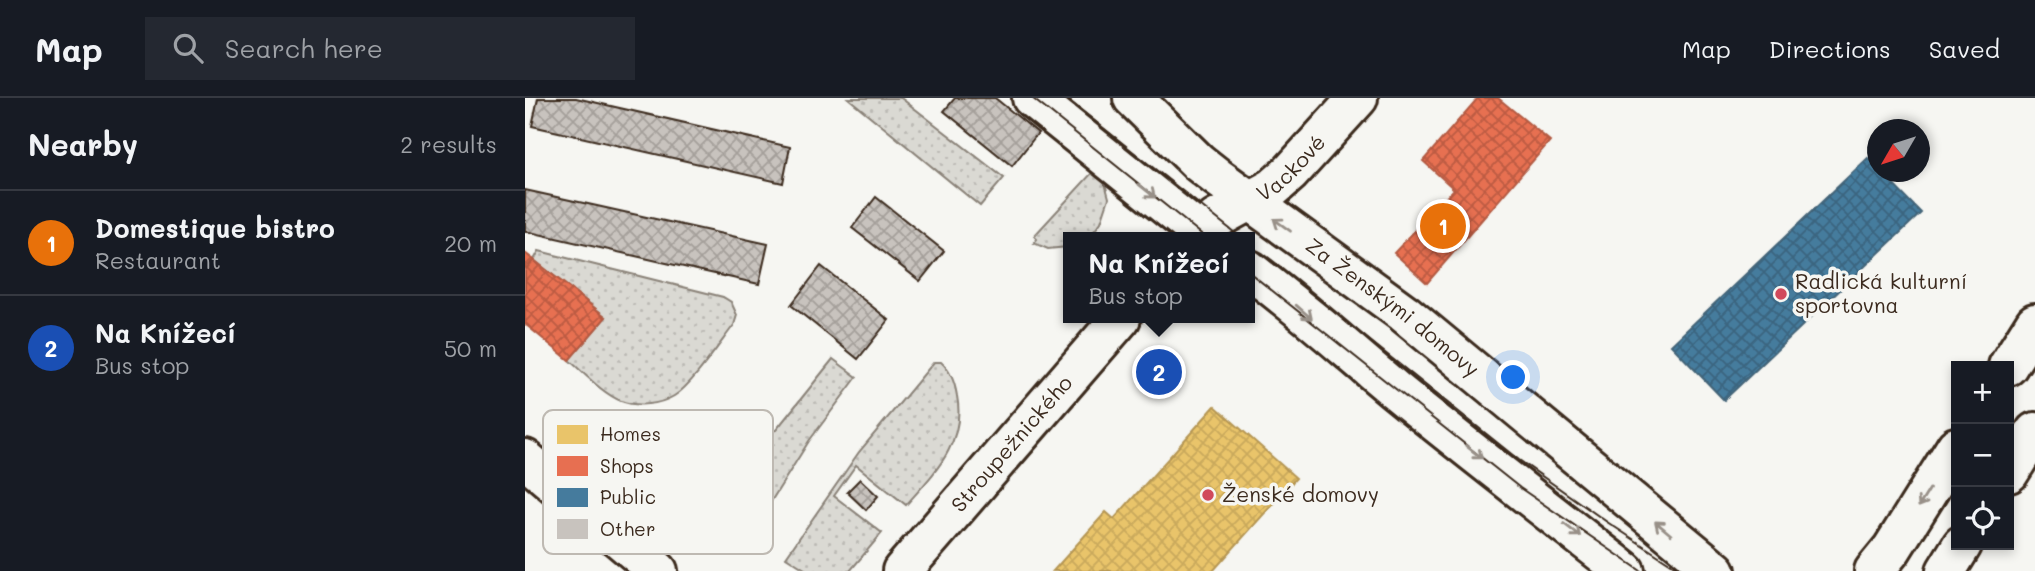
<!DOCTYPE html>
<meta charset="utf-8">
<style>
:root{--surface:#171b24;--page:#242831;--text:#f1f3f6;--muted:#9ea1a6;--line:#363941;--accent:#1a73e8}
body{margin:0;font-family:Mali,sans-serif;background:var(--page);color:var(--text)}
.controls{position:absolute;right:21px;bottom:21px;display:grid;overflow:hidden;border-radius:0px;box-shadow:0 4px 10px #0003}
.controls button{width:63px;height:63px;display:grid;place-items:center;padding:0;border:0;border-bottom:2px solid var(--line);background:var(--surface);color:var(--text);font:35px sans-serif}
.compass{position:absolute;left:1342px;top:21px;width:63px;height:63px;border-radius:50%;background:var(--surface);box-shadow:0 4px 10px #0003;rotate:231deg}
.you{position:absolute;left:989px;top:280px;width:24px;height:24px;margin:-18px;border:5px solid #fff;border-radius:50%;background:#1a73e8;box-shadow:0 0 0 10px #1a73e833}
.badge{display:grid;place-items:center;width:46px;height:46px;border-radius:50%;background:var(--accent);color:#fff;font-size:23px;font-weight:700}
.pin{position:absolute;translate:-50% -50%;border:4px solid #fff;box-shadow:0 2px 7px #0006}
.popup{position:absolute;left:538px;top:134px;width:192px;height:91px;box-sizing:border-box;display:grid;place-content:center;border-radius:0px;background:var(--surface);filter:drop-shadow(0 2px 5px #0005);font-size:23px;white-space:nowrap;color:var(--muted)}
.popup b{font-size:26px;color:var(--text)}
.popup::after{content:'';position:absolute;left:50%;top:100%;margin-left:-14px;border:14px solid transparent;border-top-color:var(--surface)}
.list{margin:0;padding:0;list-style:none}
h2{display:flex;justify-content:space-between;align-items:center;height:91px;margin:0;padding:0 28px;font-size:30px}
h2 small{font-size:23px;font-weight:400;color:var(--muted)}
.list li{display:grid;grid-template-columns:46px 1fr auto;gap:21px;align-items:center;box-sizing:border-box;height:105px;padding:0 28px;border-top:2px solid var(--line)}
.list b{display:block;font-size:26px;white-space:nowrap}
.list p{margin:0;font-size:23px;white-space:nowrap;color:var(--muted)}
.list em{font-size:23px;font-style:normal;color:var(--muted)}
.icon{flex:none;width:38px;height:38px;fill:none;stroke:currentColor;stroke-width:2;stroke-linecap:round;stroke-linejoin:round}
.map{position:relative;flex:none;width:1510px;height:473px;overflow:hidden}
header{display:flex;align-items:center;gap:42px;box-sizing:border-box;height:98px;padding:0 35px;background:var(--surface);border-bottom:2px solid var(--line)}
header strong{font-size:33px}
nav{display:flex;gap:38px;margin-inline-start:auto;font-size:24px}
.search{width:490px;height:63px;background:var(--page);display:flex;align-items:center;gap:18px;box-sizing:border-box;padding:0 24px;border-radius:0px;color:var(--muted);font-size:26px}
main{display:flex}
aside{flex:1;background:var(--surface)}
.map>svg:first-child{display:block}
.grass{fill:url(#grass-dots);stroke:#8a8278;stroke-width:2}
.homes{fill:url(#homes-cross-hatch);stroke:#b59653;stroke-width:2}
.shops{fill:url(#shops-cross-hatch);stroke:#b35a42;stroke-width:2}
.public{fill:url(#public-cross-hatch);stroke:#426377;stroke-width:2}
.building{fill:url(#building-cross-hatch);stroke:#3b2a1e;stroke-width:2}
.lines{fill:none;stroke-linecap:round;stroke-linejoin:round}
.minor-casing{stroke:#3b2a1e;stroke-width:44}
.major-casing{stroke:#3b2a1e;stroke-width:44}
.minor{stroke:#f6f6f2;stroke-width:38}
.major{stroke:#f6f6f2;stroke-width:38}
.tram{stroke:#3b2a1e;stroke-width:2}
.oneway{stroke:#989088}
.poi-dot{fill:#d1495b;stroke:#f6f6f2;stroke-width:2.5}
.labels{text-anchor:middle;stroke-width:7;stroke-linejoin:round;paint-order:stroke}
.street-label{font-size:21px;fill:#3b2a1e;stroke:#f6f6f2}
.poi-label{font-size:21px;fill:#3b2a1e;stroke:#f6f6f2;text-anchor:start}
.key{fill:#f6f6f2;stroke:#beb9b2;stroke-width:2}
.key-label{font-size:19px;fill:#3b2a1e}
</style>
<header>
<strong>Map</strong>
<div class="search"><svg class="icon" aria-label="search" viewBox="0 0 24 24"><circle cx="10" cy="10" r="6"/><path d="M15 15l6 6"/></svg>Search here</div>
<nav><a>Map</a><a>Directions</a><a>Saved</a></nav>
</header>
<main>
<aside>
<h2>Nearby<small>2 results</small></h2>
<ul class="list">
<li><span class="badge" style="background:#e8710a">1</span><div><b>Domestique bistro</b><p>Restaurant</p></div><em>20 m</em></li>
<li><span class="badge" style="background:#1a4fb4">2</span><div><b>Na Knížecí</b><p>Bus stop</p></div><em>50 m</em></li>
</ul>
</aside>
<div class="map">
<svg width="1510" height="473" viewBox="0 0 1510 473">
<defs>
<pattern id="grass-dots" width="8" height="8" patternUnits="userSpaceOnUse" patternTransform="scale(1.75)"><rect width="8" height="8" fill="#dad9d3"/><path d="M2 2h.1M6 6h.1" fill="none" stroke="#bcbab5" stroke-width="1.8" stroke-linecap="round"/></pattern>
<pattern id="homes-cross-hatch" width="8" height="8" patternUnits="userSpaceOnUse" patternTransform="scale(1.75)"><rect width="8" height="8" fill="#e9c46a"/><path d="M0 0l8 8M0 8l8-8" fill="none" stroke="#c9a95b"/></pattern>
<pattern id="shops-cross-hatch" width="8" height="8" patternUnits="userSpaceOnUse" patternTransform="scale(1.75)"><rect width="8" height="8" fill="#e76f51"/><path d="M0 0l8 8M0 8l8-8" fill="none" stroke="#bc5b43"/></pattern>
<pattern id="public-cross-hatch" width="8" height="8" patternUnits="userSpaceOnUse" patternTransform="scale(1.75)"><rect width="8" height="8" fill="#457b9d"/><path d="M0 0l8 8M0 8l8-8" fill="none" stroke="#3b657f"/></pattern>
<pattern id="building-cross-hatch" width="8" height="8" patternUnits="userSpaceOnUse" patternTransform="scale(1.75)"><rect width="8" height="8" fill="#c8c3be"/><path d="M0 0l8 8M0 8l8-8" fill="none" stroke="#a49f9a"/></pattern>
</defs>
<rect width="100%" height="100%" fill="#f6f6f2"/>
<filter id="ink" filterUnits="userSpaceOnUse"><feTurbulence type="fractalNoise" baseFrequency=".0143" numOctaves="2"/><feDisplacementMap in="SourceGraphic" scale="14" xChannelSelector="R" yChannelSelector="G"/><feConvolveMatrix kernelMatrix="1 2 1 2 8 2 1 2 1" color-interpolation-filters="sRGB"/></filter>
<g filter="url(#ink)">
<g class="grass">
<polygon points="323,0 376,0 479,80 455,108"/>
<polygon points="570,74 578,78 584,100 576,124 570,132 561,139 543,139 542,149 523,151 509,145 512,141 509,138 566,76"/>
<path d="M14,153l184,46 8,5 6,13 -3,10c-14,18 -42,60 -60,71 -15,9 -37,11 -53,5 -19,-8 -36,-27 -52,-41l37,-43 -72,-57z"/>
<path d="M308,261l24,18 -48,64 -61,97 -14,-15c1,-11 12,-79 16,-83 8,-9 16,-8 26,-10z"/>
<path d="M409,264h7c10,9 14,21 16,34 9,47 -23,77 -51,109l-50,-40 -22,31 48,37 -32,38h-42l-22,-14 73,-105z"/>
</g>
<polygon class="homes" points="690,308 771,380 688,473 528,473 581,414 589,421"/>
<g class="shops">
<polygon points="953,0 973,0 1025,43 902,185 869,155 929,91 898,63"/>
<polygon points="0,155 9,162 0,172"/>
<polygon points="9,162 81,219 44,262 0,226 0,172"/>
</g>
<polygon class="public" points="1343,60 1352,69 1352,74 1356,74 1396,115 1199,302 1146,247"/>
<g class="building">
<polygon points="13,0 51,0 265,49 258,85 7,28"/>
<polygon points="430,0 470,0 513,35 487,68 419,13"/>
<polygon points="0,92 243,146 234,186 0,133"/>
<polygon points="351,99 419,153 395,183 327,130"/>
<polygon points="296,168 364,222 333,261 266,207"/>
<polygon points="335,381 353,398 341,412 322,394"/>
</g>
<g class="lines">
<g class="minor-casing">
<g id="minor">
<polyline points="507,0 680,139"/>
<path id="s1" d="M608,0l65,64 19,15 187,136 312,258"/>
<path id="s2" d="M670,139l21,-18 57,-31 17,-15 68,-75"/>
<path d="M725,172c50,37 96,79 144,119 76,62 154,122 231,182"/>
<path id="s3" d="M377,473l219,-253"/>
</g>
</g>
<g class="major-casing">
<g id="major">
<polyline points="1483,268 1510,225"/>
<polyline points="0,361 133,473"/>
<polyline points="1484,375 1510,334"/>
<polyline points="1349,473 1367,451 1431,349"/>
<polyline points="1421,473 1437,447"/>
</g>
</g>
<use href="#minor" class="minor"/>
<use href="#major" class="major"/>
<g class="tram">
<polyline points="507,0 680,139"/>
<polyline points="541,0 715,139"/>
<polyline points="725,147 994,362 1082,424 1157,473"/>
<polyline points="725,175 995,390 1116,473"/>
</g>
</g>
<defs><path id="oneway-shaft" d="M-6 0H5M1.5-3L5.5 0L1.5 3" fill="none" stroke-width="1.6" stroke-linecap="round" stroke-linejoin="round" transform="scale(1.75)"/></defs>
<g class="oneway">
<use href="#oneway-shaft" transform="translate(622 93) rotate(39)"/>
<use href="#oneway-shaft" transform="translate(757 127) rotate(-144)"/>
<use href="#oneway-shaft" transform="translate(779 214) rotate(41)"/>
<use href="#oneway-shaft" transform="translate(949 354) rotate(38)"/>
<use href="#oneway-shaft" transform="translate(1399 400) rotate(122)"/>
<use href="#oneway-shaft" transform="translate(1138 430) rotate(-140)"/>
<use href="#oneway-shaft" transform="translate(1047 432) rotate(38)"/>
</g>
</g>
<g class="poi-dot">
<circle cx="1256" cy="196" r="7"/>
<circle cx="683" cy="397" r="7"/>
</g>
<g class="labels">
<g class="street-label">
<text dy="7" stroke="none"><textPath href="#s2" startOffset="119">Vackové</textPath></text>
<text dy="7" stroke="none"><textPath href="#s1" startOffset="334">Za Ženskými domovy</textPath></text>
<text dy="7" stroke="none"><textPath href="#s3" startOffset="168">Stroupežnického</textPath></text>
</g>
<g class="poi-label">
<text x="1270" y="191">Radlická kulturní<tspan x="1270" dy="24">sportovna</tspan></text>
<text x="697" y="404">Ženské domovy</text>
</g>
</g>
<rect x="18" y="312" width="230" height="144" rx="10" class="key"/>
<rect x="32" y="327" width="31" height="19" fill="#e9c46a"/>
<rect x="32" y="358" width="31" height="20" fill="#e76f51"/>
<rect x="32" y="390" width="31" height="19" fill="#457b9d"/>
<rect x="32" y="421" width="31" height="20" fill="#c8c3be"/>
<g class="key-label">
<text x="75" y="343">Homes</text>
<text x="75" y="375">Shops</text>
<text x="75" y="406">Public</text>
<text x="75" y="438">Other</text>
</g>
</svg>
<div class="controls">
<button>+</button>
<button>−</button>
<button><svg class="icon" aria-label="locate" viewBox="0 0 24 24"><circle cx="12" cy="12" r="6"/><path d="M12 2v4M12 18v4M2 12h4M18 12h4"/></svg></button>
</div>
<svg class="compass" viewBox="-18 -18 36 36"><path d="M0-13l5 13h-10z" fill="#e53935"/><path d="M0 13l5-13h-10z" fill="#9ea1a6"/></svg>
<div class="you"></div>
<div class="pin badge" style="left:918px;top:128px;background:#e8710a">1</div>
<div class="pin badge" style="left:634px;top:274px;background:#1a4fb4">2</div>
<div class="popup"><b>Na Knížecí</b>Bus stop</div>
</div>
</main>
